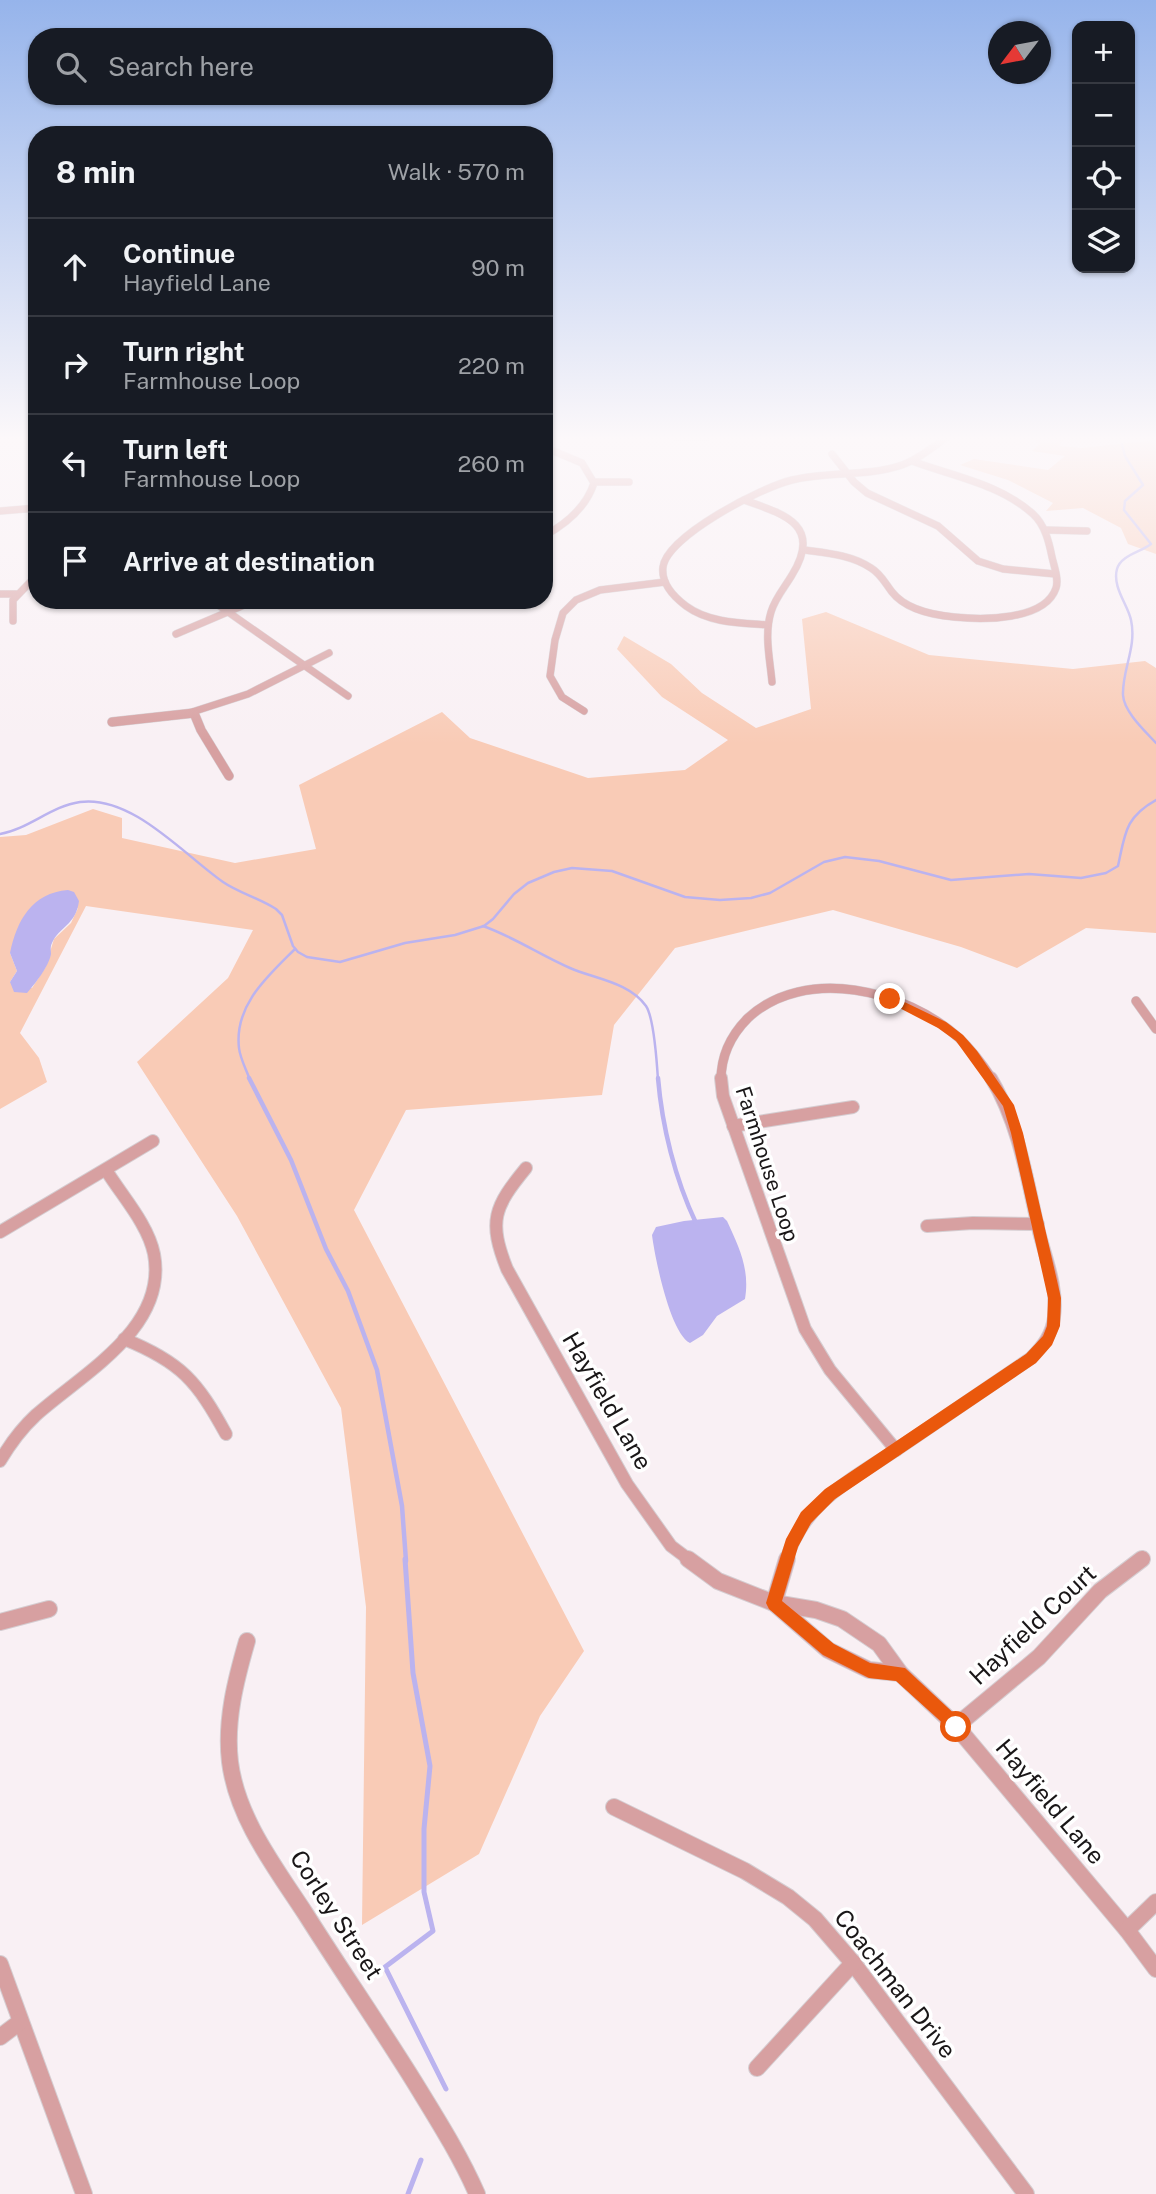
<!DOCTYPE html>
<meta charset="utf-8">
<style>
:root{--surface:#171b24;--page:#242831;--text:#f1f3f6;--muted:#9ea1a6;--line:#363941}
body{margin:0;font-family:"Public Sans",sans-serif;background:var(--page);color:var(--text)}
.controls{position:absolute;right:21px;top:21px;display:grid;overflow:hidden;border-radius:14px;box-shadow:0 2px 5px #0004}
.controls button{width:63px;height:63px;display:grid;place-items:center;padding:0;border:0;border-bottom:2px solid var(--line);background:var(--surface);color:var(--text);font:35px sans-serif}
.compass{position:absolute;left:988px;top:21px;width:63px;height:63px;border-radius:50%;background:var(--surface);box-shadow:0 2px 5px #0004;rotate:238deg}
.stop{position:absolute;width:21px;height:21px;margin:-16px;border:5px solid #ea580c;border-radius:50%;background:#fff}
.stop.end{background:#ea580c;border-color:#fff;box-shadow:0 2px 7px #0008}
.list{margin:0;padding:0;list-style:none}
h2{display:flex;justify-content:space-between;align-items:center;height:91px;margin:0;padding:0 28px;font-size:30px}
h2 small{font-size:23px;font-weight:400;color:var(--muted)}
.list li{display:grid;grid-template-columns:46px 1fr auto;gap:21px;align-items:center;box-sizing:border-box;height:98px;padding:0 28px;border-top:2px solid var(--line)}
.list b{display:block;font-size:26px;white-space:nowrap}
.list p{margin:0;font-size:23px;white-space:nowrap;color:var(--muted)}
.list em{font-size:23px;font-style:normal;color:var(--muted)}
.icon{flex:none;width:38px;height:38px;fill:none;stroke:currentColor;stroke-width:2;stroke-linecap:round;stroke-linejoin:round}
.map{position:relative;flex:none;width:1156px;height:2194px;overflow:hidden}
.search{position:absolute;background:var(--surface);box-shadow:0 2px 5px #0004;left:28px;top:28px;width:525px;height:77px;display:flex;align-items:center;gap:18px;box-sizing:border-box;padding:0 24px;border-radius:28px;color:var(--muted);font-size:26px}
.panel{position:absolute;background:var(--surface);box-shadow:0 2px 5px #0004;left:28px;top:126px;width:525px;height:483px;border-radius:28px}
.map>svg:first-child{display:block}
.green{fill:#f9cbb6;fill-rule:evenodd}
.water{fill:#bbb3ef}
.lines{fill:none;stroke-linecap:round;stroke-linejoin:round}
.stream-far2{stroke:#bbb3ef;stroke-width:2.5}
.stream-far1{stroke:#bbb3ef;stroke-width:4.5}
.stream{stroke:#bbb3ef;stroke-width:5}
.minor-far3-casing{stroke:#d5cdd1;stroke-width:8}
.minor-far2-casing{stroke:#d5cdd1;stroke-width:10}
.minor-far1-casing{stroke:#d5cdd1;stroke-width:14}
.minor-casing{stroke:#d5cdd1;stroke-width:18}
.minor-far3{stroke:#d7a0a1;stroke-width:7}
.minor-far2{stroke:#d7a0a1;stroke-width:9}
.minor-far1{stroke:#d7a0a1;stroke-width:12}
.minor{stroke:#d7a0a1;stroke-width:16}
.route{fill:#ea580c}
.labels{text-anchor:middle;stroke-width:7;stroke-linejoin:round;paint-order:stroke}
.street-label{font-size:21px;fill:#191617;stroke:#fff}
.near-street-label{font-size:24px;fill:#191617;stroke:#fff}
</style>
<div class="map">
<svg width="1156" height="2194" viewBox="0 0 1156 2194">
<rect width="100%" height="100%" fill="#f9f0f4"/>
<g class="green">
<polygon points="1032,437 1065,437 1059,446 1082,448 1156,440 1156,554 1128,544 1121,528 1083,508 1046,511 1053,503 1008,480 960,465 974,459 1048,470 1065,456 1032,451 1040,444"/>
<path d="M826,612l103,43 144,14 72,-8 11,7v265l-70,-5 -69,40 -56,-21 -128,-37 -158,38 -61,77 -12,70 -196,15 -52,100 230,441 -44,65 -61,138 -117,71 4,-318 -25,-199 -104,-192 -100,-154 91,-84 25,-48 -167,-24 -66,127 19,25 8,24 -47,27v-272l26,-2 67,-26 29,9v20l113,25 81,-14 -17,-64 143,-73 28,26 118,40 97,-8 43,-30 -66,-43 -45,-48 7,-13 47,28 31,29 54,35 55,-19 -9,-90zM78,908l-7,15 -17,16 -9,29 -13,20 -22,-6 7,-11 -7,-18z"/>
</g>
<g class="water">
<path d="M68,890l6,2 5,9c-3,24 -20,26 -27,42 -2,4 -1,7 -1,11 -2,12 -16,30 -24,39l-13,-1 -4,-10 7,-11 -7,-18c7,-33 22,-60 58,-63z"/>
<path d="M723,1217l4,4c12,26 23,48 18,78l-28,17 -14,19 -13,8c-20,-10 -35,-85 -38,-108l4,-8 28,-6z"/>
</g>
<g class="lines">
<g class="stream-far2">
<path d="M1122,444l3,12 18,29 -18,16 -1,9 27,34c-10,8 -30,11 -34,25 -5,18 11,36 14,51 6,27 -9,50 -8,75 1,17 22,36 33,48"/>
<path d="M0,834c29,-5 51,-28 80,-32 52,-7 103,52 143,80 16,11 36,16 53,27l6,6 11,31 5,6 9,5 33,5 65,-19 50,-8 29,-9 9,-7 21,-25 14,-11 26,-11 18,-4 40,3 73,26 35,3 31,-2 19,-5 54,-31 21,-5 34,4 72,19 78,-6 52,4 25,-5 12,-7c7,-32 7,-49 38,-66"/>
<path d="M483,926c31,11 57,29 87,42 25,11 59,14 76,38 8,12 11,58 12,74"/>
<path d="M250,1080c-4,-11 -10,-22 -11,-32 -5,-43 29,-72 56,-99"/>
</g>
<g class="stream-far1">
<polyline points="249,1078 291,1160 326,1249 348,1291 377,1370 402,1506 406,1561"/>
<path d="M658,1078c4,48 17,101 38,145"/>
</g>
<g class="stream">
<polyline points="405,1559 413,1673 430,1766 424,1829 424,1892 433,1931 385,1967 446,2089"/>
<polyline points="408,2194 421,2160"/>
</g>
<g class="minor-far3-casing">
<g id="minor-far3">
<polyline points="675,437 707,437"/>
<path d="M544,447l38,16 12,20c-8,25 -28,41 -50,53"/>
<polyline points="832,454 854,482 867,493 938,526 978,561 1003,569 1055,574"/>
<polyline points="594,482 629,482"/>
<path d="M744,500c40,14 79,25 48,75 -7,12 -17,23 -21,37 -7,23 -1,47 1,70"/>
<polyline points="0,511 37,508"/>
<polyline points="1045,530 1087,531"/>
<path d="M805,550c22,3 47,5 66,18 10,6 14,15 21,24 14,18 41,23 62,25 28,3 91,4 102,-29 3,-9 -2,-22 -4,-31 -3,-15 -7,-32 -19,-43 -33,-30 -81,-38 -121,-53"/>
<polyline points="0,594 16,594"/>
<polyline points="211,600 348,696"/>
<polyline points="13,621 13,600 37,575"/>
<path d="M768,625c-27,-2 -59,-2 -82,-19 -12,-9 -25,-23 -23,-39 4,-31 99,-80 129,-87 36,-9 74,-3 110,-15 17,-6 31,-18 45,-28"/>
<polyline points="176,634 256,600"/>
<polyline points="584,711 562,697 550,676 555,640 563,613 576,600 600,590 665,582"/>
<polyline points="186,714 248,694 329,653"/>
</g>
</g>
<g class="minor-far2-casing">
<g id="minor-far2">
<polyline points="194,713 201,730 229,776"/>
<polyline points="112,722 194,713"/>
<polyline points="1136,1001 1156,1029"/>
<path d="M721,1080c0,-25 10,-45 27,-62 57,-53 158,-28 211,20 13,12 24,27 34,42"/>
</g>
</g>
<g class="minor-far1-casing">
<g id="minor-far1">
<polyline points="721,1078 723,1096 805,1329 830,1370 896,1450"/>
<polyline points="733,1126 853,1107"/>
<path d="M526,1168c-32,39 -38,53 -19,101l120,215 44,62 20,15"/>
<polyline points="927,1226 973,1223 1038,1224"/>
<polyline points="0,1232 153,1141"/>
<path d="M124,1339c57,23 73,42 102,95"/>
<path d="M896,1450l135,-92c12,-12 21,-24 23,-41 4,-29 -8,-58 -15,-85 -12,-53 -20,-107 -48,-154"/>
<path d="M0,1461c10,-17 22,-33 36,-46 47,-42 132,-87 118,-161 -6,-30 -32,-58 -48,-84"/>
<path d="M786,1561c17,-58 63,-80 110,-111"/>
<polyline points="1139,1561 1143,1558"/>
</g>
</g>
<g class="minor-casing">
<g id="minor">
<polyline points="688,1559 718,1581 774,1603 816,1610 842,1619 879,1644 900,1673 956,1726 1127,1930 1156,1969"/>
<polyline points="774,1603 787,1559"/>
<polyline points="774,1603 828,1650 869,1670 900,1673"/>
<polyline points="0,1622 49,1609"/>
<path d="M247,1641c-11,38 -22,80 -17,121 7,56 45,105 75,151 36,57 74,112 110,170 22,36 45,72 62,111"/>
<polyline points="956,1726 1039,1657 1100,1591 1142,1559"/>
<polyline points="614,1807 745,1871 788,1897 815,1919 853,1963 1026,2194"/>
<polyline points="1127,1930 1156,1902"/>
<polyline points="0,1964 84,2194"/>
<polyline points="0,2037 20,2022"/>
<polyline points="757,2068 853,1963"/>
</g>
</g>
<use href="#minor-far3" class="minor-far3"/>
<use href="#minor-far2" class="minor-far2"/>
<use href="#minor-far1" class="minor-far1"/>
<use href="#minor" class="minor"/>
</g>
<linearGradient id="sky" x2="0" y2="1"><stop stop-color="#96b4eb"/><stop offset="0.59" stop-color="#fcf8fa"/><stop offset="1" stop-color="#fcf8fa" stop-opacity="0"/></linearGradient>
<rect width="1156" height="744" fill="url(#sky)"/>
<polygon class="route" points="890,995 946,1022 963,1035 977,1051 1014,1105 1023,1133 1061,1298 1060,1326 1052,1345 1036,1363 835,1499 811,1523 798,1547 782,1601 834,1644 870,1663 905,1668 962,1721 964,1727 962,1732 956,1735 896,1681 869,1678 823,1655 769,1609 766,1603 786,1539 801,1512 825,1489 1026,1354 1043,1336 1047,1326 1048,1298 1011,1133 1003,1106 956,1041 938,1028 886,1001 885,999"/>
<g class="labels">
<g class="street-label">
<text transform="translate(767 1164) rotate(72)" y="7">Farmhouse Loop</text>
</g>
<g class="near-street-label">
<text transform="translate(607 1401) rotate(60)" y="8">Hayfield Lane</text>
<text transform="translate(1033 1625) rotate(-43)" y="8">Hayfield Court</text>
<text transform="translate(1050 1802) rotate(50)" y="8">Hayfield Lane</text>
<text transform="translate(336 1915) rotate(57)" y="8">Corley Street</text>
<text transform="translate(895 1984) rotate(52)" y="8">Coachman Drive</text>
</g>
</g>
</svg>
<div class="controls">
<button>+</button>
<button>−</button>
<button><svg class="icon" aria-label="locate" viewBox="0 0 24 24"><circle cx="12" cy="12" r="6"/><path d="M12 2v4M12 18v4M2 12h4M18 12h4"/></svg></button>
<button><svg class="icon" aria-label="layers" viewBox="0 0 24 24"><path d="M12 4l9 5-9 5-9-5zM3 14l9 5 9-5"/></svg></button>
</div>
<svg class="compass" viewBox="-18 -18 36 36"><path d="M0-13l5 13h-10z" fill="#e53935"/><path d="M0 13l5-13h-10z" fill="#9ea1a6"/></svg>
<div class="stop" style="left:956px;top:1727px"></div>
<div class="stop end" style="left:890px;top:999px"></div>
<div class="search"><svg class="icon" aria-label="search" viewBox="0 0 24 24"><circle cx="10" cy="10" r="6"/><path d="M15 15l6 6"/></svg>Search here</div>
<section class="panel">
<h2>8 min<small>Walk · 570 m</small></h2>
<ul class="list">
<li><svg class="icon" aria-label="ahead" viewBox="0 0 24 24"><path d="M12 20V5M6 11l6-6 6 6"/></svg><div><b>Continue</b><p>Hayfield Lane</p></div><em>90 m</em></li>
<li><svg class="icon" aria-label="right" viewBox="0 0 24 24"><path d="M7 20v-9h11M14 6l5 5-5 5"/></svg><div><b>Turn right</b><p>Farmhouse Loop</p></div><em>220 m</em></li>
<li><svg class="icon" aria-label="left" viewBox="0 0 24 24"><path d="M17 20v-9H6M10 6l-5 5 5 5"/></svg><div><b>Turn left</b><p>Farmhouse Loop</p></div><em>260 m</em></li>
<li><svg class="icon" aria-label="arrive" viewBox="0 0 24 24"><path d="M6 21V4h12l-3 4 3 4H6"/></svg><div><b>Arrive at destination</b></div></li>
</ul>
</section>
</div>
